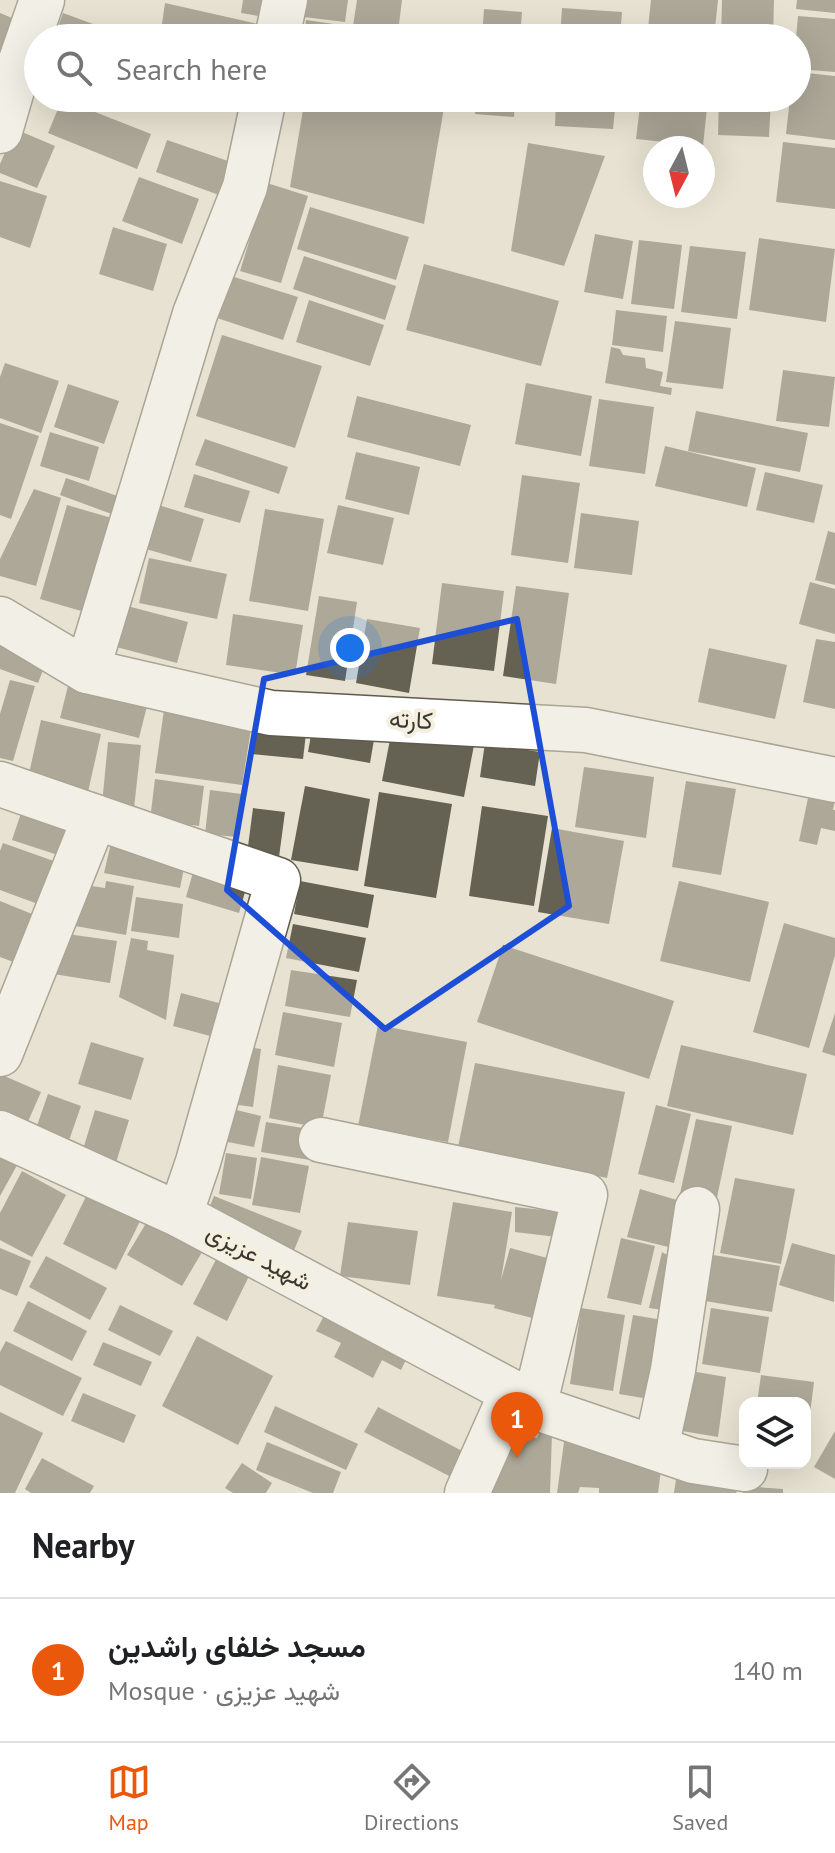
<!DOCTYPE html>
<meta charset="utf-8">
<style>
:root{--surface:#fff;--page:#f6f6f6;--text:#202124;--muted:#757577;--line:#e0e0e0;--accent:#ea580c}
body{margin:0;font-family:"PT Sans",Vazirmatn,sans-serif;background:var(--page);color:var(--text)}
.controls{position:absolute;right:24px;bottom:24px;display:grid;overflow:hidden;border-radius:16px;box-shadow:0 8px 32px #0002}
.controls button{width:72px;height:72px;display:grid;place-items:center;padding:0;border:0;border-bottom:2px solid var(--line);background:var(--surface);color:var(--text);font:40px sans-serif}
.compass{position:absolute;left:643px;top:136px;width:72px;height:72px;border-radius:50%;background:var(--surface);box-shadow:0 8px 32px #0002;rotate:187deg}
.you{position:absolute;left:350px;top:648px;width:28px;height:28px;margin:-20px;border:6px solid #fff;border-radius:50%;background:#1a73e8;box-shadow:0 0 0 12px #1a73e833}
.badge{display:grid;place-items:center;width:52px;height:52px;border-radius:50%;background:var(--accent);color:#fff;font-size:26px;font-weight:700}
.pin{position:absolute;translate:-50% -66px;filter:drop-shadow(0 2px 4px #0008)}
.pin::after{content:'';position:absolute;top:42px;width:28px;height:24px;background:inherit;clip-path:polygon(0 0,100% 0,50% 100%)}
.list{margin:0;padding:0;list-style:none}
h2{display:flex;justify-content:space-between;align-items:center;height:104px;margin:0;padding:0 32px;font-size:34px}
h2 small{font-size:26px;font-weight:400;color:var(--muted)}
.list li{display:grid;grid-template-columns:52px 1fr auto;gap:24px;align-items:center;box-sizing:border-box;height:144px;padding:0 32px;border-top:2px solid var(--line)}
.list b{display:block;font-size:30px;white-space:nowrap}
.list p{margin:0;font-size:26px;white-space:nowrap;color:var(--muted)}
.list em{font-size:26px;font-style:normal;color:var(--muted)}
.icon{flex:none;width:44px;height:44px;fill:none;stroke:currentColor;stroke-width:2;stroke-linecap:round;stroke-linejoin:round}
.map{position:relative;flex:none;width:835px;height:1493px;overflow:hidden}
.search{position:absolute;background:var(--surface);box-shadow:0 8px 32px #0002;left:24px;right:24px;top:24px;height:88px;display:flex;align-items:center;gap:20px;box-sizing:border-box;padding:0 28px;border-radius:44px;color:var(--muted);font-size:30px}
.sheet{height:248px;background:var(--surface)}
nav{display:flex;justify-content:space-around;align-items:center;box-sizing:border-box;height:112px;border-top:2px solid var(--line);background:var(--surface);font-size:22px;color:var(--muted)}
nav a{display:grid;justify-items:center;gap:4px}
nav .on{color:var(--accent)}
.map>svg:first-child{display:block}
.building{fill:#666253}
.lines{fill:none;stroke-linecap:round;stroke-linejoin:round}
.minor-casing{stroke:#5f5b4c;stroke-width:47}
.minor{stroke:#fff;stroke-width:44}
.marked{fill:none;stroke:#1d4ed8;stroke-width:6;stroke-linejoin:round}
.labels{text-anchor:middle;stroke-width:8;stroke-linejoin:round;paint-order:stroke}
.street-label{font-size:24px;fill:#393730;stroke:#f4efde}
</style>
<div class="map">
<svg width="835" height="1493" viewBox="0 0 835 1493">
<rect width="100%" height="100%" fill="#e7e2d1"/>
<g class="building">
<polygon points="243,0 275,0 271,18 241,13"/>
<polygon points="306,0 348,0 345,22 304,17"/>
<polygon points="357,0 402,0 398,32 353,26"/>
<polygon points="651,0 718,0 714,38 647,38"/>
<polygon points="722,0 774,0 773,38 721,38"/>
<polygon points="797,0 835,0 835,13 796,9"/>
<polygon points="165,3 271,27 269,38 160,38"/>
<polygon points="562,8 622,12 620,38 560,38"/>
<polygon points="484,9 522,12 520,38 482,38"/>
<polygon points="0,13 24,23 12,54 0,49"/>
<polygon points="63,13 115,32 112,38 54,38"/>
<polygon points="798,16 835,19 835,72 797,69 796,38"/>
<polygon points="306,20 341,25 339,38 304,38"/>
<polygon points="797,72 835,76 835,140 786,134 790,98 797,98"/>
<polygon points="305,98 384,98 444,108 424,224 290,187"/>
<polygon points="476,98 515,98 514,117 475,114"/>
<polygon points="556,98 616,98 613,129 555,126"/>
<polygon points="641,98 708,98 703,146 636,139"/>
<polygon points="719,98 771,98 769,137 718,135"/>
<polygon points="62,99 151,134 137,169 48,133"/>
<polygon points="15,129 55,146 37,188 0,173 0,164"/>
<polygon points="167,140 231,162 219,195 156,172"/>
<polygon points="783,142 835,148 835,209 776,202"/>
<polygon points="528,143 605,156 564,266 511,251"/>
<polygon points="139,177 199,199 182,244 122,221"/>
<polygon points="0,181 47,196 30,248 0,237"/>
<polygon points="267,183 308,196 281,283 240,271"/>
<polygon points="310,207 409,237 396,280 297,249"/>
<polygon points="113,227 167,244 153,291 99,274"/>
<polygon points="595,234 633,241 623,299 584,292"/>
<polygon points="759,238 835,249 826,322 749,310"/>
<polygon points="639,240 682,245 674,309 631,304"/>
<polygon points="690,246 746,252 737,319 681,312"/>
<polygon points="304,256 396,286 385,320 293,289"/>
<polygon points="424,264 559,301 541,366 406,330"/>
<polygon points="231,276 298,297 283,340 217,318"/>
<polygon points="309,300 384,325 370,366 296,342"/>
<polygon points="616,310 667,316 663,352 612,345"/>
<polygon points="675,321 731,328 723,389 666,382"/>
<polygon points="222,335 322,366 295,448 196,416"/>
<polygon points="611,347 620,349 623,355 645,358 646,368 663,372 660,386 672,388 671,395 605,383"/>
<polygon points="5,363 59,381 41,433 0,418 0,377"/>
<polygon points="783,370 835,377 829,427 776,421"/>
<polygon points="526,383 592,396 581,456 515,444"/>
<polygon points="68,384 119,401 104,444 54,427"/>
<polygon points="357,396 471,425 460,466 347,437"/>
<polygon points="599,399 654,407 645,474 589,466"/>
<polygon points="696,411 808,433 800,472 688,451"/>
<polygon points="0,423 39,436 11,519 0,515"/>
<polygon points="50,432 99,447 89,481 40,466"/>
<polygon points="205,439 288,467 279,494 195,465"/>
<polygon points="665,446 756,468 747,507 655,486"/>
<polygon points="356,452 420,467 409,515 345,499"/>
<polygon points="765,472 823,485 814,523 756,510"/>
<polygon points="194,474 250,491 240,523 184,507"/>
<polygon points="522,475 580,483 568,563 511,555"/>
<polygon points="66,478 123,498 117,516 60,495"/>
<polygon points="34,489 61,498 36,586 0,576 0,559"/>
<polygon points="152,503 204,519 191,562 139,547"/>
<polygon points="67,505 115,519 88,613 40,599"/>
<polygon points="338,505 394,518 383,565 327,553"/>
<polygon points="265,509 324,519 308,611 249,601"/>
<polygon points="581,513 639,521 632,575 574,568"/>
<polygon points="828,531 835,533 835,585 815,580"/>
<polygon points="149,558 227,574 217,619 139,603"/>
<polygon points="810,582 835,589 835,634 799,624"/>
<polygon points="442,583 504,591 494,671 432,664"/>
<polygon points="516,586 569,593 556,684 503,676"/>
<polygon points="319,596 357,602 345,681 306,675"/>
<polygon points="116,603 188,622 177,663 105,644"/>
<polygon points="233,614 303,625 295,675 226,665"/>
<polygon points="367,619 420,628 409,693 356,683"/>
<polygon points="0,637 49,655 38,683 0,669"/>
<polygon points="816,639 835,642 835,709 803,702"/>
<polygon points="709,648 787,665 775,719 698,702"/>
<polygon points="71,674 150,694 139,738 60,718"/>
<polygon points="10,680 35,686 13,761 0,758 0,714"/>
<polygon points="165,703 253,717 242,785 155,773"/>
<polygon points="256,718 307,725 303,759 252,754"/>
<polygon points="41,720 101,734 88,792 28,778"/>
<polygon points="313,724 375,734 370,763 308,752"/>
<polygon points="393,724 475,740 464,797 382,781"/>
<polygon points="108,742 141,745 134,808 102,804"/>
<polygon points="485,743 540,752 535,786 480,777"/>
<polygon points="584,767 654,777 646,838 575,827"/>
<polygon points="155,779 204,786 199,826 150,820"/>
<polygon points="812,779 835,799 833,810 835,810 835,831 821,828 817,845 799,841"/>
<polygon points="686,781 736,789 721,875 672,867"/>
<polygon points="305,786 370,799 358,871 291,860"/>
<polygon points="210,790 242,794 237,837 205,834"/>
<polygon points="379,792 452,804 436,898 364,886"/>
<polygon points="25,801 79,819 67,858 12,840"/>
<polygon points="482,806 548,816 534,906 469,896"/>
<polygon points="253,808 285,812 279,857 247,854"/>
<polygon points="552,828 624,841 609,924 538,912"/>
<polygon points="3,843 62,864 46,907 0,890 0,851"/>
<polygon points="111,843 186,858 180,888 104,873"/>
<polygon points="194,869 247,885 239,913 186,897"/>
<polygon points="106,881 134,886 126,935 64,924 72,883 105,888"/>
<polygon points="300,881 374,895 368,928 294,914"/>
<polygon points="679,881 769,902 750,982 660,961"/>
<polygon points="136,897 183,904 179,938 131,931"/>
<polygon points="0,901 37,916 19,964 0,957"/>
<polygon points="784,923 835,938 835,955 809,1048 753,1032"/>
<polygon points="293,924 366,938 359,972 286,958"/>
<polygon points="53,932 117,941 110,983 47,973"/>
<polygon points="131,938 148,941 147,950 174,955 166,1020 119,997"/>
<polygon points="503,945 674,1001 649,1079 477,1022"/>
<polygon points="291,970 357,980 350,1017 285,1006"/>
<polygon points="181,993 234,1007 225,1040 173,1026"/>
<polygon points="283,1012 342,1023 334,1067 275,1055"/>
<polygon points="835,1013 835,1056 822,1052"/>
<polygon points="378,1025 467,1042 448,1142 358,1126"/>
<polygon points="91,1042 144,1058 131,1100 78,1084"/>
<polygon points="233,1045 261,1049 253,1107 224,1103"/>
<polygon points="681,1045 807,1074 793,1135 667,1106"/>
<polygon points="475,1063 625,1092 607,1178 458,1147"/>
<polygon points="278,1065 331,1075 321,1128 269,1118"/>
<polygon points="0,1074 41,1092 26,1126 0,1115"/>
<polygon points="48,1094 81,1106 66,1149 33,1137"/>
<polygon points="656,1105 691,1114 674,1183 638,1174"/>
<polygon points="224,1107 261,1116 254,1147 217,1140"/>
<polygon points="95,1110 129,1120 115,1166 81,1156"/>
<polygon points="696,1119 732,1126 716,1202 680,1194"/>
<polygon points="266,1122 315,1130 310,1160 261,1152"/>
<polygon points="0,1147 21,1158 0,1196"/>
<polygon points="226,1153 257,1158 251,1199 219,1194"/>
<polygon points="261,1157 309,1166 300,1213 252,1205"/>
<polygon points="22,1171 66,1195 32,1257 0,1240 0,1213"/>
<polygon points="735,1178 795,1189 781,1264 720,1253"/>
<polygon points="93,1182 146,1209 116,1270 63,1244"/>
<polygon points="640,1189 687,1203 677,1249 627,1237"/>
<polygon points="214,1196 302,1231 290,1260 202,1225"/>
<polygon points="453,1202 512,1212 501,1280 510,1248 562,1262 544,1321 494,1308 495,1305 437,1296"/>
<polygon points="515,1207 573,1213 565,1238 515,1232"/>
<polygon points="154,1210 208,1242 182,1286 127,1255"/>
<polygon points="348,1222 418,1231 410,1285 340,1276"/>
<polygon points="621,1238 655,1246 641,1305 607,1298"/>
<polygon points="792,1243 835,1255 834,1302 779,1285"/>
<polygon points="223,1246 256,1262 227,1321 193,1304"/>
<polygon points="0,1248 31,1261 17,1296 0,1289"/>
<polygon points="662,1252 676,1260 671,1311 649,1308"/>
<polygon points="713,1255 780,1266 772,1312 705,1301"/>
<polygon points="46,1256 107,1288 90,1320 29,1287"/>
<polygon points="28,1301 87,1331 72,1361 13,1331"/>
<polygon points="120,1305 173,1331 160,1356 108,1330"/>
<polygon points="328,1308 411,1350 401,1370 382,1360 373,1378 334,1357 341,1343 316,1331"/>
<polygon points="581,1308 625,1315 613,1391 570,1384"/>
<polygon points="711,1308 769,1317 760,1373 702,1364"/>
<polygon points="633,1315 674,1322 661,1401 619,1394"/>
<polygon points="197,1336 273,1376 238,1445 162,1406"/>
<polygon points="6,1341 82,1378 63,1416 0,1385 0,1352"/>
<polygon points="103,1342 152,1362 141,1386 93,1365"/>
<polygon points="685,1370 726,1377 718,1437 670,1429"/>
<polygon points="761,1375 814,1382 807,1438 805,1438 805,1403 757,1403"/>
<polygon points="83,1393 136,1415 124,1443 71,1421"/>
<polygon points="275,1406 358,1444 346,1470 264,1432"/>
<polygon points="378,1407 466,1453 453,1478 364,1432"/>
<polygon points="0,1412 43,1433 15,1493 0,1493"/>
<polygon points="542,1426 552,1433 550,1493 490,1493 485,1433 537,1438"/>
<polygon points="566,1428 662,1462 658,1493 599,1493 599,1488 580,1487 578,1493 557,1493"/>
<polygon points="835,1431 835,1479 814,1467"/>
<polygon points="267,1442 341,1472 333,1493 313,1493 256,1470"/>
<polygon points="42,1458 94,1486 90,1493 31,1493 25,1489"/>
<polygon points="242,1463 272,1483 266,1493 233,1493 225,1488"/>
<polygon points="676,1479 737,1489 736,1493 674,1493"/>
<polygon points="743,1486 783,1489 783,1493 743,1493"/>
</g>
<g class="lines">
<g class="minor-casing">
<g id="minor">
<polyline points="277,38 285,0"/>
<polyline points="0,131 18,69 42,0"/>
<polyline points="0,619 87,671 271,713 586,730 835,780"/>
<polyline points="87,671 195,314 245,187 264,98"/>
<polyline points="0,784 278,880 198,1162 180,1215"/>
<polyline points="0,1054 95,817"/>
<polyline points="0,1133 180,1215 512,1392 534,1407 693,1461 745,1469"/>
<polyline points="321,1140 585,1195 534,1407"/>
<polyline points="656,1448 673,1370 697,1209"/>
<polyline points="467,1493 512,1392"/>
</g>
</g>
<use href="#minor" class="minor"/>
</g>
<path d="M0 0H835V1493H0ZM517,619l52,287 -184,123 -158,-139 37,-211z" fill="#e7e2d1" fill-opacity=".55" fill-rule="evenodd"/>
<path class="marked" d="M517,619l52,287 -184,123 -158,-139 37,-211z"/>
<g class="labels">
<g class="street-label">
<text transform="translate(411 720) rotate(3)" y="8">کارته</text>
<text transform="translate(259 1257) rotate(28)" y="8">شهید عزیزی</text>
</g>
</g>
</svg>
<div class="controls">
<button><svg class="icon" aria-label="layers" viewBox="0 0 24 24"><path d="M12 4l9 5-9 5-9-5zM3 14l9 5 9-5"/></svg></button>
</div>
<svg class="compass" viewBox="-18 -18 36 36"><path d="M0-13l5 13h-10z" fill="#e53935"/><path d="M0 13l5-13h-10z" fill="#757577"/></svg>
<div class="you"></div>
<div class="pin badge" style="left:517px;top:1458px">1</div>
<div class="search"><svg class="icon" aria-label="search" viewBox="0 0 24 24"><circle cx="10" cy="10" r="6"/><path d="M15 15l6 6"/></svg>Search here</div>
</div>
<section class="sheet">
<h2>Nearby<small></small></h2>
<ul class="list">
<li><span class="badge">1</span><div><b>مسجد خلفای راشدین</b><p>Mosque · شهید عزیزی</p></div><em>140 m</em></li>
</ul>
</section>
<nav>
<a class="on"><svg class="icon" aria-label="map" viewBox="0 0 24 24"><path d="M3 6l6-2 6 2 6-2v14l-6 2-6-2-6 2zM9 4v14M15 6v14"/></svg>Map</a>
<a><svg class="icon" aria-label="directions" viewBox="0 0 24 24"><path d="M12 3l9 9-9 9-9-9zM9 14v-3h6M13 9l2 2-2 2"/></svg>Directions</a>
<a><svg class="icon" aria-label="saved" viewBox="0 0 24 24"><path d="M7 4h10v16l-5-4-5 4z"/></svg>Saved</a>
</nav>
